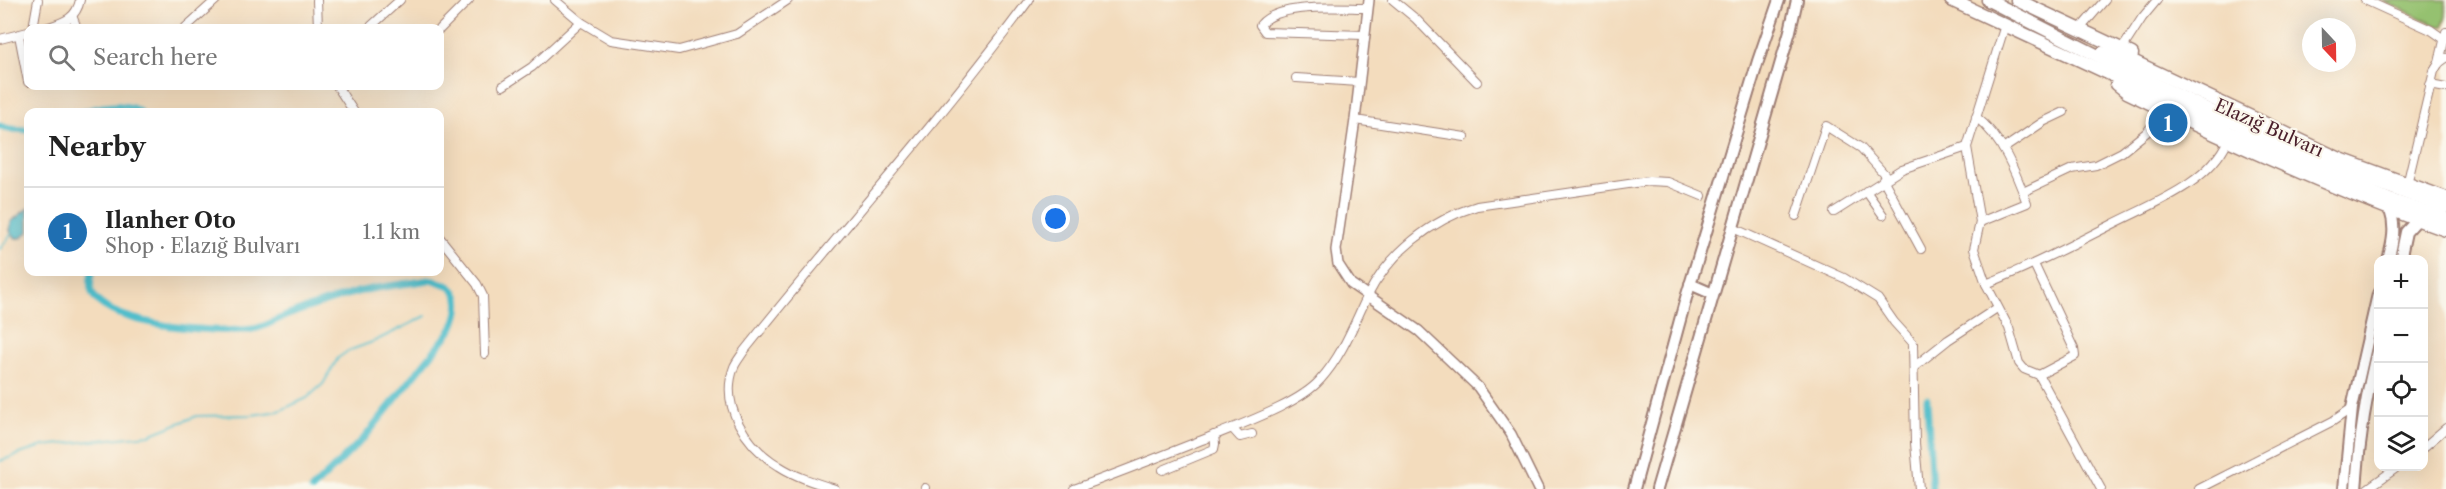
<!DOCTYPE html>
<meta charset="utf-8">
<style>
:root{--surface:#fff;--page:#f2f2f2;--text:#222;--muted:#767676;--line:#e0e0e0;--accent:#1f6fb2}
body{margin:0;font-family:"Libre Caslon Text",serif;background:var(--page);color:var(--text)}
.controls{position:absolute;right:18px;bottom:18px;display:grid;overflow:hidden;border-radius:12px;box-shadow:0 6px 24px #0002}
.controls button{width:54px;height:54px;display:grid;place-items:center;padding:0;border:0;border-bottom:2px solid var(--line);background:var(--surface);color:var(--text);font:30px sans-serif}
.compass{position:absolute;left:2302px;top:18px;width:54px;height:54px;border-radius:50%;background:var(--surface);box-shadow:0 6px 24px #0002;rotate:158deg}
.you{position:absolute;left:1056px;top:219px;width:21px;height:21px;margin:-15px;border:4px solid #fff;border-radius:50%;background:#1a73e8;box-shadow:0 0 0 9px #1a73e833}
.badge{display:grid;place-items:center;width:39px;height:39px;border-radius:50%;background:var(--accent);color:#fff;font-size:20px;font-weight:700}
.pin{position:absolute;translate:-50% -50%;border:3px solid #fff;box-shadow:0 2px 6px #0006}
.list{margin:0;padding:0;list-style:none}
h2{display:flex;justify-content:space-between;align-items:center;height:78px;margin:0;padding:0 24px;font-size:26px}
h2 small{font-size:20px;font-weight:400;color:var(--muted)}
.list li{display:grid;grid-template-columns:39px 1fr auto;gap:18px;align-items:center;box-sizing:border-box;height:90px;padding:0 24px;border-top:2px solid var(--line)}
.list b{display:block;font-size:22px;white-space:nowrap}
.list p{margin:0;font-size:20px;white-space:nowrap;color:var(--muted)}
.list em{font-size:20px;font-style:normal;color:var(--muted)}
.icon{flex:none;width:33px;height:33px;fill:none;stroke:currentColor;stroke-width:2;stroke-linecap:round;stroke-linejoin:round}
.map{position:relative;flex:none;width:2446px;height:489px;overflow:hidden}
.search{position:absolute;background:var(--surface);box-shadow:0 6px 24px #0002;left:24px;top:24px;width:420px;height:66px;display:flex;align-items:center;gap:15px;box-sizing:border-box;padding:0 21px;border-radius:12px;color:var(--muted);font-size:22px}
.panel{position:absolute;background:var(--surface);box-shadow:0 6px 24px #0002;left:24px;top:108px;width:420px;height:168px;border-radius:12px}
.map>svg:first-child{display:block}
.green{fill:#95c16f;stroke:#70704d;stroke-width:1.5}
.water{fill:#51becb;stroke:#4e6e7b;stroke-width:1.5}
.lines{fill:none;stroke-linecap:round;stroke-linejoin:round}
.stream{stroke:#51becb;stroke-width:2}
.canal{stroke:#51becb;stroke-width:7}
.minor-casing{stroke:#9e7e74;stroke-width:10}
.tertiary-casing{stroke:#9e7e74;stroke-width:12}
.secondary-casing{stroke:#9e7e74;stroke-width:14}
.trunk-casing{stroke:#9e7e74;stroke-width:15}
.minor{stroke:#fff;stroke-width:8}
.tertiary{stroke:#fff;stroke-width:9}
.secondary{stroke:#fff;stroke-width:10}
.trunk{stroke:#fff;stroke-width:12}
.labels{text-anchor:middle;stroke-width:4.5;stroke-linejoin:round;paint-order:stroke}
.street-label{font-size:18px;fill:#4a1f2b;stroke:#fbf7ec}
</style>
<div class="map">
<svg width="2446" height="489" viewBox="0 0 2446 489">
<rect width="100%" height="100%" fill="#fbf7ec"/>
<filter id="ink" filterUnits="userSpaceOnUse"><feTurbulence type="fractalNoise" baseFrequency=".0167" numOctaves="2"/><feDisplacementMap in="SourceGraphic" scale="12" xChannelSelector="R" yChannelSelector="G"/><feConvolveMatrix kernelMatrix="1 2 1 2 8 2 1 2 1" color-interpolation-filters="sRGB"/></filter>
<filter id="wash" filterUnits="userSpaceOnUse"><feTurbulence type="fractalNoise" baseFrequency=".008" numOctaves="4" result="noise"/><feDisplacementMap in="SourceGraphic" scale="24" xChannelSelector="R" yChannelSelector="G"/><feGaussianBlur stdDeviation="1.35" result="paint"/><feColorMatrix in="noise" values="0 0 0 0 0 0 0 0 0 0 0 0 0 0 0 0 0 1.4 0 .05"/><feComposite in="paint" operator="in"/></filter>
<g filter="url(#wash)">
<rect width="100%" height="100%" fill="#f3dcbd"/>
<polygon class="green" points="2382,0 2446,0 2446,16 2443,26 2438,26"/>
<polygon class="water" points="28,208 28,232 21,238 15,238 10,231 11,222"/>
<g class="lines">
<g class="stream">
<polyline points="0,249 13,232"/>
<polyline points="0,461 43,446 149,435 197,416 252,415 279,411 307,398 323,384 338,358 348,351 375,341 426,316"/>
</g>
<g class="canal">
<path d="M83,112c16,-5 42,-11 57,0"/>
<polyline points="0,126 10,129 28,130"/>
<path d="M92,272c-2,9 -3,17 3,26 20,28 125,36 158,31 13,-2 25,-11 38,-15 18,-7 37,-13 56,-19 26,-9 55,-10 81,-15 34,4 36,22 24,49l-87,108 -53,52"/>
<polyline points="1927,399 1932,489"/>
</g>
</g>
</g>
<g filter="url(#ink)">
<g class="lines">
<g class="minor-casing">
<g id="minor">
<polyline points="317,0 318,28"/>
<polyline points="555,0 581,22 611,40 679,50 737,34 788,0"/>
<polyline points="1393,0 1416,19 1477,82"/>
<polyline points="2365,0 2431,30 2444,39"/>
<polyline points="73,18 77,28"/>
<polyline points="2005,25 1967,147 1980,222 1974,249 1986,284 2009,328 2019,363 2024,369 2039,375 2101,489"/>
<polyline points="33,28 38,0"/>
<path d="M46,28c18,-6 30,-9 34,-28"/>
<polyline points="185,28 216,0"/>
<polyline points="369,28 400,0"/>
<polyline points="440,29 469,0"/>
<polyline points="2079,30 2105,0"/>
<polyline points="19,35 28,82"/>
<path d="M1364,35l-99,-3 -5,-7c18,-23 80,-17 107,-17"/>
<polyline points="0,39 28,32"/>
<polyline points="2122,49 2142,18 2157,0"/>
<polyline points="2439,63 2446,32"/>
<polyline points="1296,78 1359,82"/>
<polyline points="2430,85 2446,88"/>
<polyline points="337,86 354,112"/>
<polyline points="503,86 532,67 581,22"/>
<path d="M1976,117c26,20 40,56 51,86l-47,19"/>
<polyline points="1355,120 1465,137"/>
<polyline points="2003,149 2043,122 2064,112"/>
<polyline points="1883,179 1921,249"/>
<polyline points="2407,185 2434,71 2439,63 2446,58"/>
<polyline points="1866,191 1883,215"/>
<polyline points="2023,192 2072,169 2096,165 2122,152 2147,132 2164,110"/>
<polyline points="1834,212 1902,169 1967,147"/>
<polyline points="1796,216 1826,126 1861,148 1887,177"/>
<polyline points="1733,228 1844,278 1878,299 1894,322 1913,343 1915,443 1919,489"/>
<polyline points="440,238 477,284 483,296 485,354"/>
<polyline points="2034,264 2074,349 2075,356 2039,375"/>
<path d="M1986,284c43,-17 84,-38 125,-59 40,-21 97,-40 117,-85"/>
<polyline points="1914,367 1948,340 1997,308"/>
<polyline points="1232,428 1240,437 1252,434"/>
<polyline points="2424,447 2446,428"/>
<polyline points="1163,470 1214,449 1215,444 1214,435"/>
<path d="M835,489c-19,-6 -39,-12 -56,-23 -32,-19 -60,-60 -45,-99 2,-5 7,-11 10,-16 94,-118 196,-230 285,-351"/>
<polyline points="925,489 925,488"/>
<path d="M1074,489c48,-17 94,-36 141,-54 29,-12 85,-32 105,-55 22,-24 33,-54 47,-83 22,-44 64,-77 110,-91l172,-25 19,1 34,14"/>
<polyline points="2199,489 2333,421 2352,408"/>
<polyline points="2367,489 2399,466"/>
</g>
</g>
<g class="tertiary-casing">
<polyline id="tertiary" points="1369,0 1355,120 1336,250 1338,264 1351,284 1419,331 1478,387 1511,434 1538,489"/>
</g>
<g class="secondary-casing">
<g id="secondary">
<path d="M2388,260c5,-18 8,-33 2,-50"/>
<polyline points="2400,260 2406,232 2417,220"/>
<polyline points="1690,284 1713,294"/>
<polyline points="1634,489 1686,298 1758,61 1779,0"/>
<polyline points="1657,489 1790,31 1797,0"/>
<polyline points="2344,489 2352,408 2378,294"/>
<path d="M2356,489c3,-48 10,-95 22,-142"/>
</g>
</g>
<g class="trunk-casing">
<g id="trunk">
<polyline points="1951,0 2170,102 2231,133 2390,200 2446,219"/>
<path d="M1988,0c149,76 299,154 458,207"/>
<polyline points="2017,0 2132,54"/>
<polyline points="2102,53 2122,56 2340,159 2446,198"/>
<path d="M2117,84l10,8c104,51 210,99 319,138"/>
</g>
</g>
<use href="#minor" class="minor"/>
<use href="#tertiary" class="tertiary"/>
<use href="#secondary" class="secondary"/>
<use href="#trunk" class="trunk"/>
</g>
</g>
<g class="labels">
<g class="street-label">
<text transform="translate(2269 128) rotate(24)" y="6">Elazığ Bulvarı</text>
</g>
</g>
</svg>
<div class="controls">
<button>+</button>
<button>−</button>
<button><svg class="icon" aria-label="locate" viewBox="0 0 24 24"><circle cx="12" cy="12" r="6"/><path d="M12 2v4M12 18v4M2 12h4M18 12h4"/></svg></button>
<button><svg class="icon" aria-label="layers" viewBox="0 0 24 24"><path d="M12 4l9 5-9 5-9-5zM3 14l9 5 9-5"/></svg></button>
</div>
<svg class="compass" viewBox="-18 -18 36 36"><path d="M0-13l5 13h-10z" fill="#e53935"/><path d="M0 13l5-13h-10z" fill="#767676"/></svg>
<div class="you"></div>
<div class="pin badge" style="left:2168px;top:123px">1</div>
<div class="search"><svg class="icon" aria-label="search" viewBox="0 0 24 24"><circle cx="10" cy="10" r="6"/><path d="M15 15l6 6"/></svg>Search here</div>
<section class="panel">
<h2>Nearby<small></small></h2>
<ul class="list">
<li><span class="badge">1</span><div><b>Ilanher Oto</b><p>Shop · Elazığ Bulvarı</p></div><em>1.1 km</em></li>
</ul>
</section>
</div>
